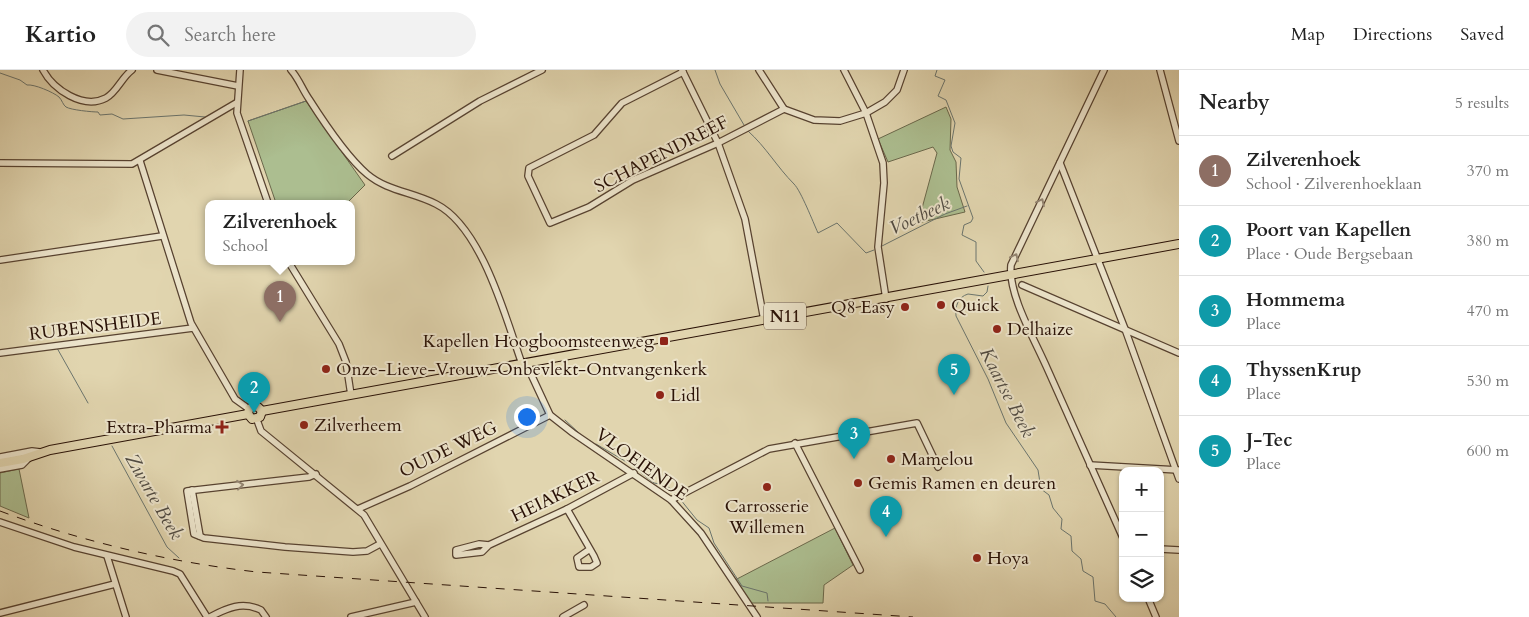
<!DOCTYPE html>
<meta charset="utf-8">
<style>
:root{--surface:#fff;--page:#f2f2f2;--text:#222;--muted:#767676;--line:#e0e0e0;--accent:#8f2418}
body{margin:0;font-family:Cardo,serif;background:var(--page);color:var(--text)}
.controls{position:absolute;right:15px;bottom:15px;display:grid;overflow:hidden;border-radius:10px;box-shadow:0 1px 4px #0004}
.controls button{width:45px;height:45px;display:grid;place-items:center;padding:0;border:0;border-bottom:1px solid var(--line);background:var(--surface);color:var(--text);font:25px sans-serif}
.you{position:absolute;left:526px;top:346px;width:18px;height:18px;margin:-12px;border:4px solid #fff;border-radius:50%;background:#1a73e8;box-shadow:0 0 0 8px #1a73e833}
.badge{display:grid;place-items:center;width:32px;height:32px;border-radius:50%;background:var(--accent);color:#fff;font-size:16px;font-weight:700}
.pin{position:absolute;translate:-50% -41px;filter:drop-shadow(0 1px 2px #0008)}
.pin::after{content:'';position:absolute;top:26px;width:18px;height:15px;background:inherit;clip-path:polygon(0 0,100% 0,50% 100%)}
.popup{position:absolute;left:205px;top:130px;width:150px;height:65px;box-sizing:border-box;display:grid;place-content:center;border-radius:10px;background:var(--surface);filter:drop-shadow(0 1px 4px #0005);font-size:16px;white-space:nowrap;color:var(--muted)}
.popup b{font-size:19px;color:var(--text)}
.popup::after{content:'';position:absolute;left:50%;top:100%;margin-left:-10px;border:10px solid transparent;border-top-color:var(--surface)}
.list{margin:0;padding:0;list-style:none}
h2{display:flex;justify-content:space-between;align-items:center;height:65px;margin:0;padding:0 20px;font-size:21px}
h2 small{font-size:16px;font-weight:400;color:var(--muted)}
.list li{display:grid;grid-template-columns:32px 1fr auto;gap:15px;align-items:center;box-sizing:border-box;height:70px;padding:0 20px;border-top:1px solid var(--line)}
.list b{display:block;font-size:19px;white-space:nowrap}
.list p{margin:0;font-size:16px;white-space:nowrap;color:var(--muted)}
.list em{font-size:16px;font-style:normal;color:var(--muted)}
.icon{flex:none;width:28px;height:28px;fill:none;stroke:currentColor;stroke-width:2;stroke-linecap:round;stroke-linejoin:round}
.map{position:relative;flex:none;width:1179px;height:547px;overflow:hidden}
header{display:flex;align-items:center;gap:30px;box-sizing:border-box;height:70px;padding:0 25px;background:var(--surface);border-bottom:1px solid var(--line)}
header strong{font-size:24px}
nav{display:flex;gap:28px;margin-inline-start:auto;font-size:18px}
.search{width:350px;height:45px;background:var(--page);display:flex;align-items:center;gap:12px;box-sizing:border-box;padding:0 18px;border-radius:28px;color:var(--muted);font-size:19px}
main{display:flex}
aside{flex:1;background:var(--surface)}
.map>svg:first-child{display:block}
.green{fill:#acbe90;stroke:#6a684b}
.lines{fill:none;stroke-linecap:round;stroke-linejoin:round}
.stream{stroke:#6b756e;stroke-width:1}
.minor-casing{stroke:#574230;stroke-width:8}
.major-casing{stroke:#291106;stroke-width:10}
.minor{stroke:#ece4cb;stroke-width:5.5}
.major{stroke:#e1d5af;stroke-width:8}
.rail{stroke:#291106;stroke-width:1;stroke-dasharray:9 9;stroke-linecap:butt}
.oneway{stroke:#948572}
.poi-dot{fill:#8f2418;stroke:#ece4cb;stroke-width:2}
.labels{text-anchor:middle;stroke-width:4;stroke-linejoin:round;paint-order:stroke}
.shield{fill:#ece4cb;stroke:#645041;stroke-width:1}
.shield-label{font-size:16px;font-weight:bold;fill:#291106}
.street-label{font-size:18px;fill:#291106;stroke:#ece4cb}
.poi-label{font-size:18px;fill:#291106;stroke:#ece4cb;text-anchor:start}
.water-label{font-size:19px;font-style:italic;fill:#504b43;stroke:#ece4cb}
</style>
<header>
<strong>Kartio</strong>
<div class="search"><svg class="icon" aria-label="search" viewBox="0 0 24 24"><circle cx="10" cy="10" r="6"/><path d="M15 15l6 6"/></svg>Search here</div>
<nav><a>Map</a><a>Directions</a><a>Saved</a></nav>
</header>
<main>
<div class="map">
<svg width="1179" height="547" viewBox="0 0 1179 547">
<rect width="100%" height="100%" fill="#e1d5af"/>
<filter id="stains"><feTurbulence type="fractalNoise" baseFrequency=".004" numOctaves="4"/><feColorMatrix values="0 0 0 0 .2 0 0 0 0 .09 0 0 0 0 .02 0 0 0 .5 -.17"/></filter>
<radialGradient id="worn" r=".72"><stop offset=".6" stop-color="#630" stop-opacity="0"/><stop offset="1" stop-color="#630" stop-opacity=".3"/></radialGradient>
<g class="green">
<polygon points="306,31 365,115 347,133 276,133 248,51"/>
<polygon points="946,37 951,49 950,80 956,92 957,117 965,142 918,153 937,83 933,77 888,92 878,69"/>
<polygon points="18,399 19,399 29,448 0,436 0,403"/>
<polygon points="835,458 853,495 824,515 823,533 750,533 735,510"/>
</g>
<g class="lines">
<g class="stream">
<polyline points="715,0 720,14 744,55"/>
<polyline points="937,0 935,6 945,10 938,26 946,30 955,53 951,76 953,82 961,88 959,109 973,148 971,152 964,155 962,165 976,172 976,191 984,202"/>
<path d="M0,3l20,7 7,5c7,-1 26,7 32,12 3,3 4,8 7,10 5,3 26,5 32,5l2,3 12,-1 11,5 61,-4 21,2"/>
<polyline points="248,51 306,31"/>
<path d="M748,61c18,16 29,36 46,53 7,7 19,38 24,49l19,-10 29,30 8,-3"/>
<polyline points="882,176 945,144 967,136"/>
<path d="M988,216l-1,6 -4,4 -15,-2c-10,3 -13,12 -12,22l32,63 18,44 32,47 3,19 8,6 4,13 9,11 -1,10 10,7 1,15 9,8 2,12 10,6 2,24 10,3 11,13"/>
<polyline points="57,278 88,333"/>
<polyline points="565,350 579,363"/>
<polyline points="582,366 592,372"/>
<polyline points="596,374 630,394 654,413 666,415 675,423"/>
<polyline points="112,376 167,477 179,488"/>
<polyline points="680,429 697,450 709,458 714,473 742,516 767,523 768,531"/>
</g>
<g class="minor-casing">
<g id="minor">
<path d="M43,0c10,19 40,40 63,28 11,-6 16,-21 26,-28"/>
<polyline points="157,0 238,16"/>
<polyline points="240,0 237,43 268,133"/>
<path d="M291,0c8,9 11,19 18,29 14,22 38,58 58,75 20,17 46,18 69,30 46,23 70,115 86,160"/>
<polyline points="682,0 718,73 745,149 764,250"/>
<polyline points="759,0 784,39 814,50 840,51 866,43 885,32 897,20 904,0"/>
<polyline points="844,0 866,43 883,93 884,113 878,177 886,229"/>
<path d="M1104,0l-93,195c-3,30 24,75 36,103 25,56 50,113 76,170"/>
<polyline points="1160,0 1179,71"/>
<polyline points="683,2 622,33 594,65 529,98 528,106 550,153 589,137 633,110 718,73 784,39"/>
<polyline points="392,86 480,31 542,0"/>
<polyline points="140,91 191,253 235,329 249,339"/>
<polyline points="0,93 132,94 236,33"/>
<polyline points="1060,93 1125,259 1179,409"/>
<polyline points="0,190 162,166"/>
<polyline points="288,191 339,274 346,292 351,325"/>
<polyline points="1022,215 1179,283"/>
<polyline points="0,283 193,258"/>
<polyline points="529,293 530,302 550,345 573,363 671,430 701,463 757,547"/>
<polyline points="257,350 261,361 364,445 425,547"/>
<polyline points="795,373 860,500"/>
<polyline points="0,387 32,381 40,382"/>
<polyline points="1090,395 1178,400"/>
<polyline points="0,399 22,395 31,386"/>
<polyline points="316,404 309,407 187,421 194,464 204,468 285,477 353,482 367,481 380,474"/>
<polyline points="192,420 200,466"/>
<polyline points="671,430 769,379 917,353 938,397"/>
<polyline points="358,439 410,416 550,345"/>
<polyline points="567,439 594,486 597,493 591,497 579,497 577,488 590,479"/>
<polyline points="0,452 74,477 173,501 180,504 207,547"/>
<polyline points="489,475 482,482 456,485 456,480 479,474 489,475 567,439 634,403"/>
<polyline points="1160,479 1179,480"/>
<polyline points="107,486 126,547"/>
<polyline points="1148,528 1156,547"/>
<polyline points="0,543 115,514"/>
<path d="M210,547c17,-9 32,-16 51,-7l5,7"/>
<polyline points="351,547 416,532"/>
<polyline points="563,547 584,535"/>
</g>
</g>
<g class="major-casing">
<g id="major">
<polyline points="262,341 1179,174"/>
<polyline points="248,344 252,349 260,347 262,341"/>
<polyline points="248,344 249,339 254,336 258,337 262,341"/>
<polyline points="0,393 23,389 50,380 248,344"/>
</g>
</g>
<use href="#minor" class="minor"/>
<use href="#major" class="major"/>
<path class="rail" d="M0,441c83,31 169,51 257,61l656,45"/>
</g>
<defs><path id="oneway-chevron" d="M-2-3.5L2.5 0L-2 3.5" fill="none" stroke-width="1.6" stroke-linecap="round" stroke-linejoin="round" transform="scale(1.25)"/></defs>
<g class="oneway">
<use href="#oneway-chevron" transform="translate(1041 132) rotate(-64)"/>
<use href="#oneway-chevron" transform="translate(1015 187) rotate(-64)"/>
<use href="#oneway-chevron" transform="translate(240 415) rotate(-6)"/>
</g>
<g class="poi-dot">
<circle cx="941" cy="235" r="5"/>
<circle cx="905" cy="237" r="5"/>
<circle cx="997" cy="259" r="5"/>
<rect x="659" y="266" width="10" height="10" rx="2.5"/>
<circle cx="326" cy="299" r="5"/>
<circle cx="660" cy="325" r="5"/>
<circle cx="304" cy="355" r="5"/>
<path d="M219.5 349.5h5v5h5v5h-5v5h-5v-5h-5v-5h5z"/>
<circle cx="891" cy="389" r="5"/>
<circle cx="858" cy="413" r="5"/>
<circle cx="767" cy="417" r="5"/>
<circle cx="977" cy="488" r="5"/>
</g>
<g class="labels">
<rect class="shield" x="764" y="232.5" width="42" height="27" rx="4"/>
<g class="shield-label">
<text x="785" y="252">N11</text>
</g>
<g class="street-label">
<text transform="translate(661 84) rotate(-27)" y="6">SCHAPENDREEF</text>
<text transform="translate(95 256) rotate(-7)" y="6">RUBENSHEIDE</text>
<text transform="translate(448 379) rotate(-26)" y="6">OUDE WEG</text>
<text transform="translate(642 394) rotate(36)" y="6">VLOEIENDE</text>
<text transform="translate(555 426) rotate(-26)" y="6">HEIAKKER</text>
</g>
<g class="poi-label">
<text x="951" y="241">Quick</text>
<text x="895" y="243" text-anchor="end">Q8 Easy</text>
<text x="1007" y="265">Delhaize</text>
<text x="654" y="277" text-anchor="end">Kapellen Hoogboomsteenweg</text>
<text x="336" y="305">Onze-Lieve-Vrouw-Onbevlekt-Ontvangenkerk</text>
<text x="670" y="331">Lidl</text>
<text x="314" y="361">Zilverheem</text>
<text x="212" y="363" text-anchor="end">Extra-Pharma</text>
<text x="901" y="395">Mamelou</text>
<text x="868" y="419">Gemis Ramen en deuren</text>
<text x="767" y="442" text-anchor="middle">Carrosserie<tspan x="767" dy="21">Willemen</tspan></text>
<text x="987" y="494">Hoya</text>
</g>
<g class="water-label">
<text transform="translate(919 145) rotate(-25)" y="7">Voetbeek</text>
<text transform="translate(1008 322) rotate(63)" y="7">Kaartse Beek</text>
<text transform="translate(155 426) rotate(60)" y="7">Zwarte Beek</text>
</g>
</g>
<rect width="100%" height="100%" filter="url(#stains)"/>
<rect width="100%" height="100%" fill="url(#worn)"/>
</svg>
<div class="controls">
<button>+</button>
<button>−</button>
<button><svg class="icon" aria-label="layers" viewBox="0 0 24 24"><path d="M12 4l9 5-9 5-9-5zM3 14l9 5 9-5"/></svg></button>
</div>
<div class="you"></div>
<div class="pin badge" style="left:280px;top:252px;background:#8d6e63">1</div>
<div class="popup"><b>Zilverenhoek</b>School</div>
<div class="pin badge" style="left:254px;top:343px;background:#0f9aa8">2</div>
<div class="pin badge" style="left:854px;top:389px;background:#0f9aa8">3</div>
<div class="pin badge" style="left:886px;top:467px;background:#0f9aa8">4</div>
<div class="pin badge" style="left:954px;top:325px;background:#0f9aa8">5</div>
</div>
<aside>
<h2>Nearby<small>5 results</small></h2>
<ul class="list">
<li><span class="badge" style="background:#8d6e63">1</span><div><b>Zilverenhoek</b><p>School · Zilverenhoeklaan</p></div><em>370 m</em></li>
<li><span class="badge" style="background:#0f9aa8">2</span><div><b>Poort van Kapellen</b><p>Place · Oude Bergsebaan</p></div><em>380 m</em></li>
<li><span class="badge" style="background:#0f9aa8">3</span><div><b>Hommema</b><p>Place</p></div><em>470 m</em></li>
<li><span class="badge" style="background:#0f9aa8">4</span><div><b>ThyssenKrup</b><p>Place</p></div><em>530 m</em></li>
<li><span class="badge" style="background:#0f9aa8">5</span><div><b>J-Tec</b><p>Place</p></div><em>600 m</em></li>
</ul>
</aside>
</main>
